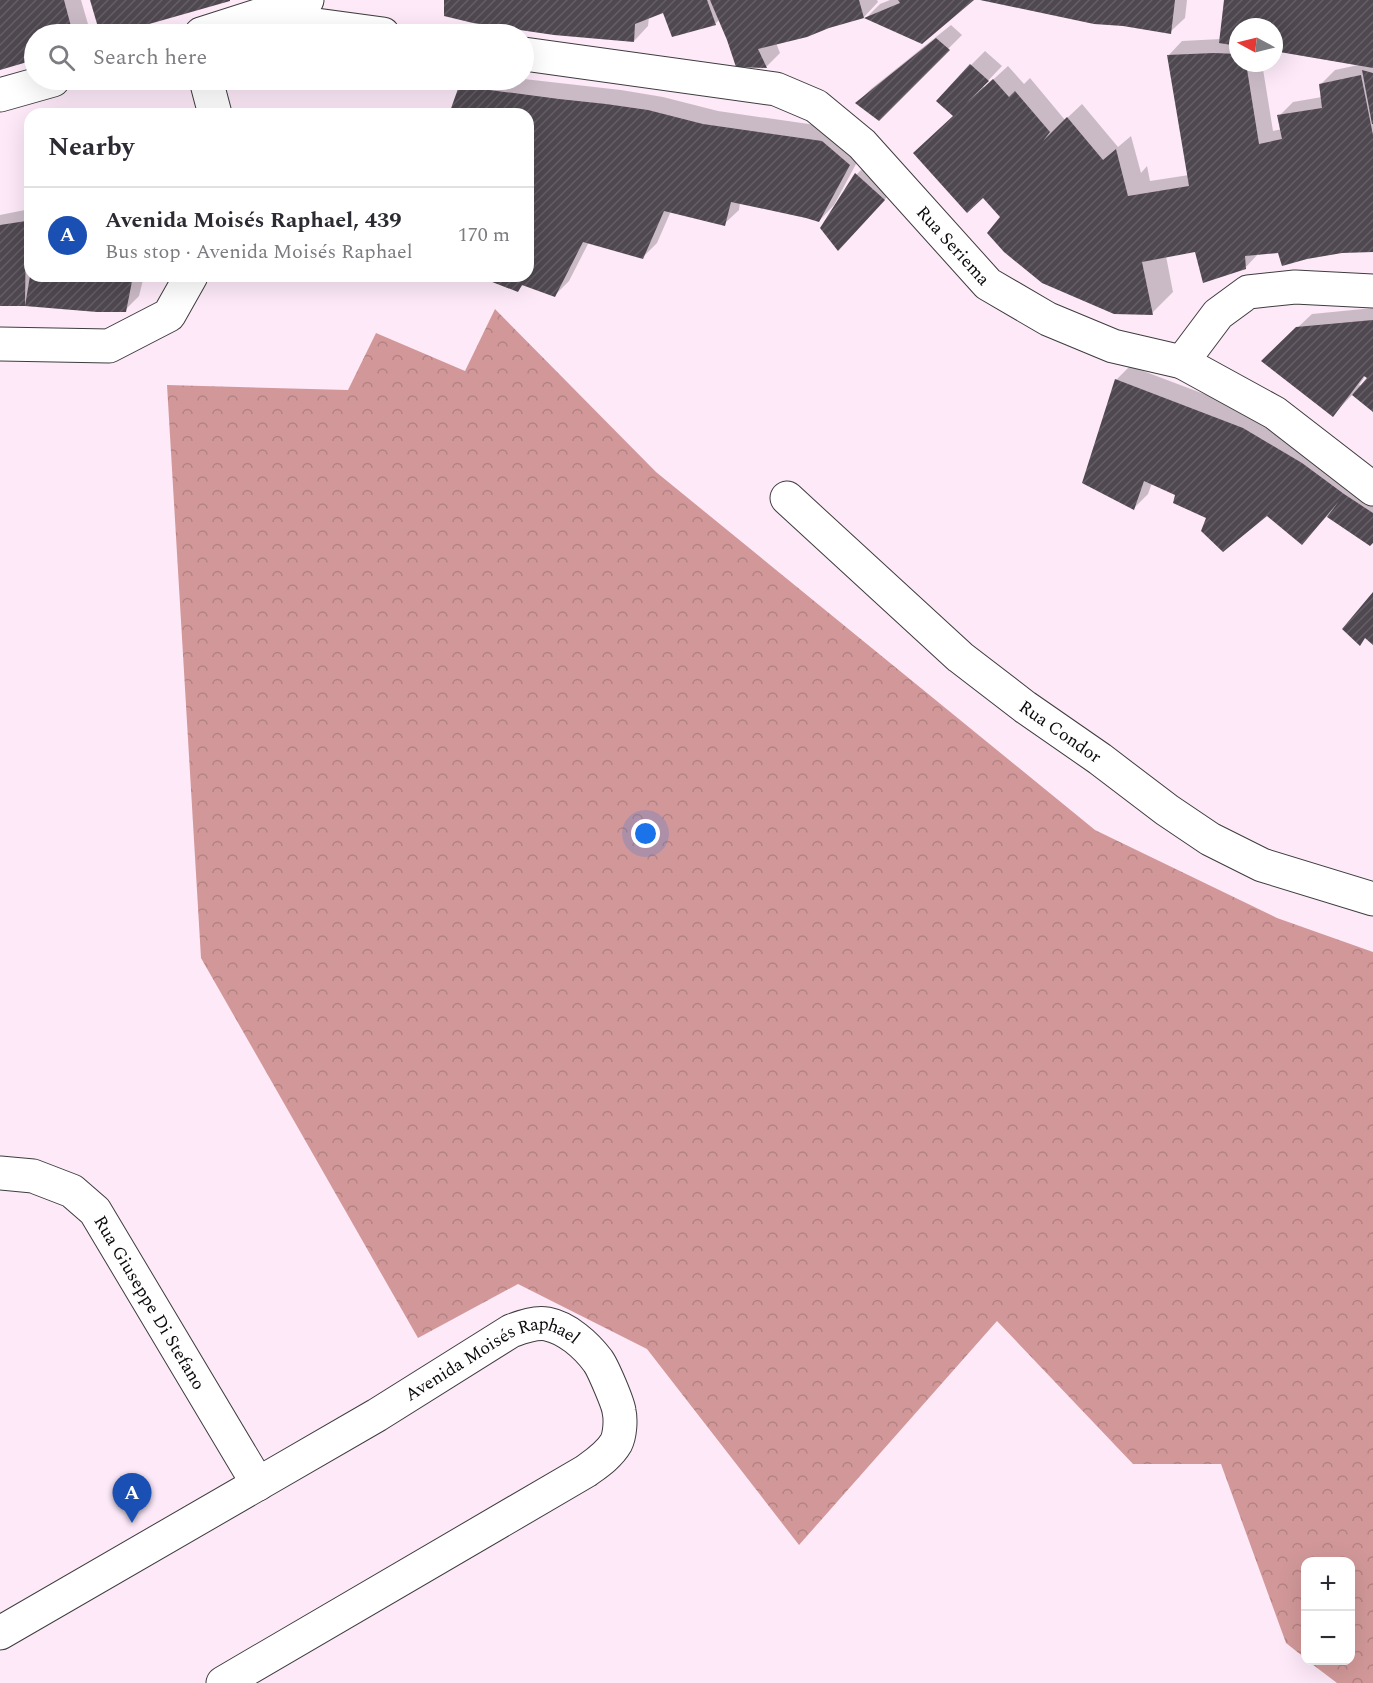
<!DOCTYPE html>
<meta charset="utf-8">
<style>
:root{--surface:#fff;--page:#f7f7f7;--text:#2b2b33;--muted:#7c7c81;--line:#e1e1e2;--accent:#6031ab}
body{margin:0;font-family:Spectral,serif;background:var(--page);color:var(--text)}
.controls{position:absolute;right:18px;bottom:18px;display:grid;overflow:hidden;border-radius:12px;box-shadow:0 6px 24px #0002}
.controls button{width:54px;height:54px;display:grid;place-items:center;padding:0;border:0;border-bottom:2px solid var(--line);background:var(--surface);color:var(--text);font:30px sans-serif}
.compass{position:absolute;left:1229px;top:18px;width:54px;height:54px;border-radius:50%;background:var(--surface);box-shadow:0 6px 24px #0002;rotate:277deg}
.you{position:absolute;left:646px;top:834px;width:21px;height:21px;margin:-15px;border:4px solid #fff;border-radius:50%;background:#1a73e8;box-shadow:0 0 0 9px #1a73e833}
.badge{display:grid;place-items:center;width:39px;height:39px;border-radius:50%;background:var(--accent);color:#fff;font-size:20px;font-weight:700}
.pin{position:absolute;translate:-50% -50px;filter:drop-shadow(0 2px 3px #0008)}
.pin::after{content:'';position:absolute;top:32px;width:21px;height:18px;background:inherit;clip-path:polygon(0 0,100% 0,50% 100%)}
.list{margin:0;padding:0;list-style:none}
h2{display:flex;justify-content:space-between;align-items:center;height:78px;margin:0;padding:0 24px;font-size:26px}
h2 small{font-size:20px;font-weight:400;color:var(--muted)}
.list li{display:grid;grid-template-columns:39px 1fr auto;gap:18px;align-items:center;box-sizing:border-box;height:96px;padding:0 24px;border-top:2px solid var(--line)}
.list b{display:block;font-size:22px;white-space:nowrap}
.list p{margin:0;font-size:20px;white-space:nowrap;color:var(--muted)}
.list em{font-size:20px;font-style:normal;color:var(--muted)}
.icon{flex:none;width:33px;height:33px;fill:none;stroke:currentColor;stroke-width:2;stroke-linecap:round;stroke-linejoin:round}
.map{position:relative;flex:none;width:1373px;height:1683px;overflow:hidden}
.search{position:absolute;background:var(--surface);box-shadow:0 6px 24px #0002;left:24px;top:24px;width:510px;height:66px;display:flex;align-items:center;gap:15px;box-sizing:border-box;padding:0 21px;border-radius:33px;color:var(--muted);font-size:22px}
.panel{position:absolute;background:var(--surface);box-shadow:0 6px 24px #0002;left:24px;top:108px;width:510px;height:174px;border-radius:18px}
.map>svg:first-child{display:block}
.forest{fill:url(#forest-crowns)}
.shadow{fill:#0003;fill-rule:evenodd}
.building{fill:url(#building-hatch)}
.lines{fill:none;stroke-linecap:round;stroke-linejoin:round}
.minor-casing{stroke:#3d3d3d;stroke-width:35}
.minor{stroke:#fff;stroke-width:33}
.labels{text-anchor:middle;stroke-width:6;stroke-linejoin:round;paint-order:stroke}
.street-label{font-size:18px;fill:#0a0a0a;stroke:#fff}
</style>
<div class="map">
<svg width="1373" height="1683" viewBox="0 0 1373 1683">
<defs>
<pattern id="forest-crowns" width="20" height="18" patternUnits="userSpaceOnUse" patternTransform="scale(1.5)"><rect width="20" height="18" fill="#d29899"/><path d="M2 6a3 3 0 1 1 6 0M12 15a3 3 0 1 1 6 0" fill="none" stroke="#b38282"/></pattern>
<pattern id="building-hatch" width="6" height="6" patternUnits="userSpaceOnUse" patternTransform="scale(1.5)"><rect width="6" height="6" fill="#504851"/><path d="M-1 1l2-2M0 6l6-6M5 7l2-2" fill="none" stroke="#645e65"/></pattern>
</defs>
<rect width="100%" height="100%" fill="#fde9f8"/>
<polygon class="forest" points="495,309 656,472 1095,830 1277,918 1373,952 1373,1683 1337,1683 1308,1661 1350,1660 1350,1562 1306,1562 1305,1658 1286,1643 1221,1464 1133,1464 997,1321 799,1545 647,1349 518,1284 418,1338 201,958 167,385 348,390 376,333 465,371"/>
<g class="shadow">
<polygon points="0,0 81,0 90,31 86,34 34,34 34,58 0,69"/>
<polygon points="446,0 877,0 878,2 864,17 776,43 780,53 766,67 720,19 715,24 664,11 649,17 648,26 634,41"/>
<polygon points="890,0 972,0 867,17 880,4"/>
<polygon points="982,0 1187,0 1185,18 1170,32"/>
<path d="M1226,0h147v250l-94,1 -20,2 -14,15 -48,-18 -31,6 7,36 -21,21 -150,-96 -48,-102 17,-50 14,-14 17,15 -19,20 1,2 24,-22 16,18 6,-6 35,42 17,-16 36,43 13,-11 10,37 6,-7 3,15 39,-6 -21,-119 14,-15 39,-2zM1238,27h36v24l84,14 -23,5 -14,14 1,13 -29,5 -14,14 3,13 -9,2 -11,-68h-24z"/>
<polygon points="951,25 962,35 878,119 857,103 871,89"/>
<polygon points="524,79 621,90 663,97 718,111 836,128 863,151 834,205 819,221 740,202 739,210 724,224 671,211 657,243 643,257 589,242 569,281 555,295 524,284 518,290 484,276 528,276 528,114 451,114 460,87 468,80"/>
<polygon points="871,160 898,185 852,235 822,228 857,174"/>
<polygon points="30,209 30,276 144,276 139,296 125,310 0,304 0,215"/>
<path d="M1373,308v102l-20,-16 -20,21 -70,-55 49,-46zM1366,375l3,2 -8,9 -2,-1z"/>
<polygon points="1130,366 1257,414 1373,490 1373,541 1370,544 1327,516 1302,543 1267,514 1208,518 1177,494 1152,483 1148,494 1134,508 1116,380"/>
</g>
<g class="building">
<polygon points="0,0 64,0 73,34 34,34 34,60 0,70"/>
<polygon points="90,0 230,0 230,1 114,34 100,34"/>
<polygon points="444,0 707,0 716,25 672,37 663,13 635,24 634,42 554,35 473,23 444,16"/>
<polygon points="710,0 859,0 864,18 829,28 807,37 758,49 767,68 736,67 727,40"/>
<polygon points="898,0 974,0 922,44 864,18 900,3"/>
<polygon points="980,0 1175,0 1171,34 1123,26 1094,24"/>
<polygon points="1224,0 1373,0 1373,68 1274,51 1274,27 1238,27 1238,46 1219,43"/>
<polygon points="936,38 950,50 879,121 855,103"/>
<polygon points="1214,53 1238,54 1238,63 1246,63 1259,144 1282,139 1277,115 1322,108 1319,84 1361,75 1373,135 1373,252 1342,253 1307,259 1282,266 1278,253 1245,256 1246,269 1203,283 1195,252 1142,262 1153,315 1114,314 1042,283 1004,252 987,233 1000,217 983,198 967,213 913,153 953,116 936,101 970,64 989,81 965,104 993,79 1009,97 1015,91 1050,132 1043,141 1067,117 1103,160 1116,149 1128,196 1189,186 1167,55"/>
<polygon points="1362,70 1373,73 1373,124 1372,124"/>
<polygon points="459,86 559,99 606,104 648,110 703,124 822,141 850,165 819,222 806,218 731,202 725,226 664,211 643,259 583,242 555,297 522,285 518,292 482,278 483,276 528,276 528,114 449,114"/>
<polygon points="855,173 885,200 838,251 820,228"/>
<polygon points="26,221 25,306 0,306 0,225"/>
<polygon points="30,276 133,276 126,312 97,312 25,306"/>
<polygon points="1373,320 1373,412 1352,395 1367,378 1364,376 1333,417 1261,361 1296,327"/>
<polygon points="1115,379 1243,428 1302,463 1344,494 1373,513 1373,543 1370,546 1327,517 1339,501 1302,545 1267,516 1223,552 1201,531 1206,518 1173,503 1175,495 1144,481 1134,510 1082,483"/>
<polygon points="1373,592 1373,645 1365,638 1360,646 1342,629"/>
</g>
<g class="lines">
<g class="minor-casing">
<g id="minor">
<polyline points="257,17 383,34"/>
<polyline points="201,34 307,0"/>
<path id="s1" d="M524,54l252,35 40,17 46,38 126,140 60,35 65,27 69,16 93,51 98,76"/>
<polyline points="206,80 215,114"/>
<polyline points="0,95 53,80"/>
<polyline points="0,344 109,346 169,315 191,276"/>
<polyline points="1182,362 1218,314 1248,292 1295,287 1373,291"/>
<path id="s2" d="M787,498l173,159 65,50 75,52 67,51 43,29 52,26 111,34"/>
<path id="s3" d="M0,1173l33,3 39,15 23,20 163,273"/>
<path id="s4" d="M0,1633l377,-218 134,-84c11,-4 24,-9 36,-7 20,4 39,21 51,37 5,7 20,42 21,50 2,9 1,24 -3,32 -7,12 -19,20 -30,28l-363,212"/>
</g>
</g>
<use href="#minor" class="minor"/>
</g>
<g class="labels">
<g class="street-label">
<text dy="6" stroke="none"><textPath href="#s1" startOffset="494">Rua Seriema</textPath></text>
<text dy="6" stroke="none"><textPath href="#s2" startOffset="360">Rua Condor</textPath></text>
<text dy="6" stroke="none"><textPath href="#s3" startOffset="212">Rua Giuseppe Di Stefano</textPath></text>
<text dy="6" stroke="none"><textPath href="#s4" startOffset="568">Avenida Moisés Raphael</textPath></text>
</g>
</g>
</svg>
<div class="controls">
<button>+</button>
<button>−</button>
</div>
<svg class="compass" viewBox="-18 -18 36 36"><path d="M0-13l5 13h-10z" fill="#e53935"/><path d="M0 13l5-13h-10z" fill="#7c7c81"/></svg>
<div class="you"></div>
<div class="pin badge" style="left:132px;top:1523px;background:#1a4fb4">A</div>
<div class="search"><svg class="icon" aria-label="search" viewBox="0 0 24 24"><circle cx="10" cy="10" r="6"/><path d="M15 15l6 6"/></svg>Search here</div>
<section class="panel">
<h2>Nearby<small></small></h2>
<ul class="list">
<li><span class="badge" style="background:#1a4fb4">A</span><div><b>Avenida Moisés Raphael, 439</b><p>Bus stop · Avenida Moisés Raphael</p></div><em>170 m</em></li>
</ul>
</section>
</div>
